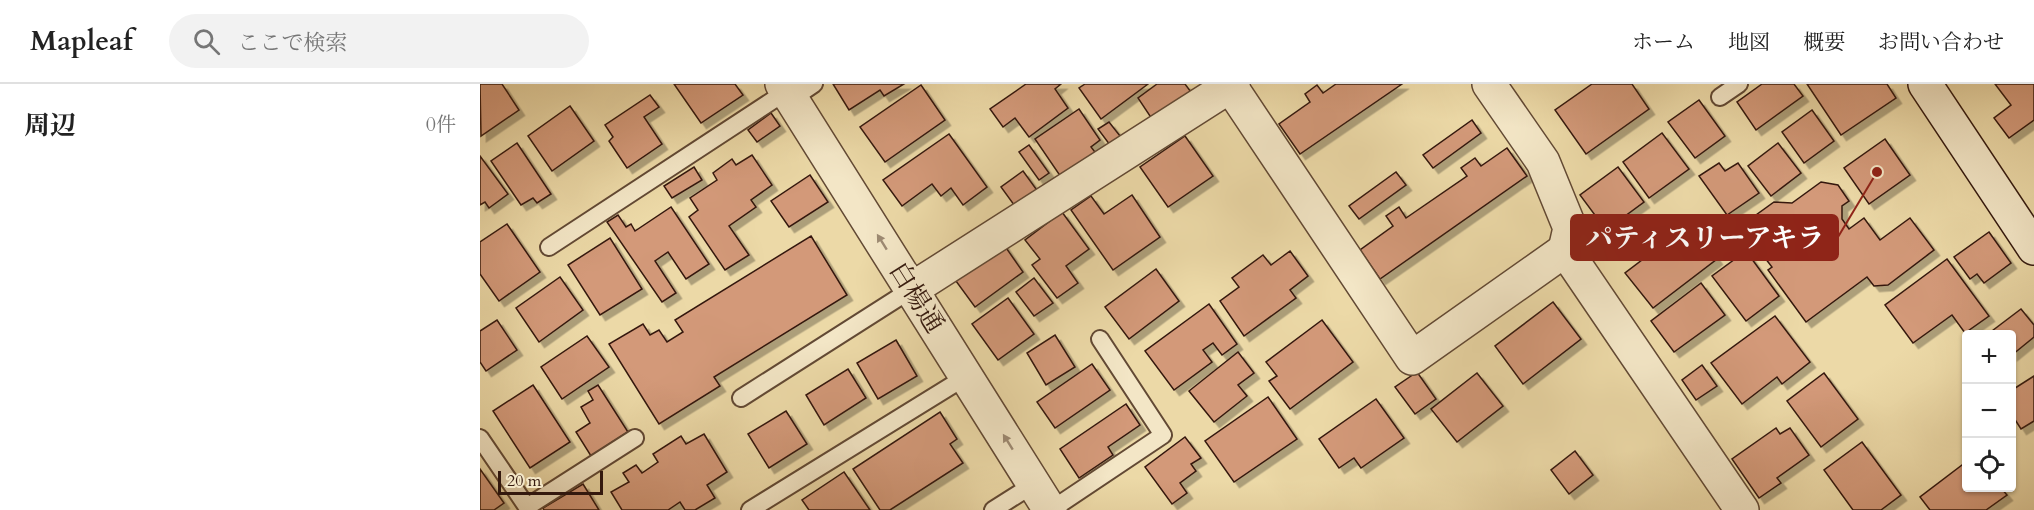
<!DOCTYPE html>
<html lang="ja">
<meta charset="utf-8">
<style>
:root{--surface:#fff;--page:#f2f2f2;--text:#222;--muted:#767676;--line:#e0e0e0}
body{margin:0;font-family:Cardo,"Noto Serif JP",serif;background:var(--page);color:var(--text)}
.controls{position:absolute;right:18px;bottom:18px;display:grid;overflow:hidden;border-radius:6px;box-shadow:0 2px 4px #0004}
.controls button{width:54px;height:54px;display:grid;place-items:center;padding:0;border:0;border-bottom:2px solid var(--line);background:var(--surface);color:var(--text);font:30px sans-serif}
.scale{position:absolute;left:18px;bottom:15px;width:105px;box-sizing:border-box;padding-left:6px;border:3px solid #34190e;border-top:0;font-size:16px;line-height:21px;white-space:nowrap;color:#34190e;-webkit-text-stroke:4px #f3e6c6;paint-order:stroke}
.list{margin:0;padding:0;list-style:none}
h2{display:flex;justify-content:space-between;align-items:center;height:78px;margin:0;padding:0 24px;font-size:26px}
h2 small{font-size:20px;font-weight:400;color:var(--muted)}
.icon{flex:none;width:33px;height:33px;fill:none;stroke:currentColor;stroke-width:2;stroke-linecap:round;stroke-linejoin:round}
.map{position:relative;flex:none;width:1554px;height:426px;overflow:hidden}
header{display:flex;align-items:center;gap:36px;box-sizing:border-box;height:84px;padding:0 30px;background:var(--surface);border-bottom:2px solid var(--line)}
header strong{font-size:28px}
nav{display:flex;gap:33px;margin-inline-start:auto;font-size:21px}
.search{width:420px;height:54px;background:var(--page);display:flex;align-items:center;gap:15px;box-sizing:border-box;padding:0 21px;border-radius:33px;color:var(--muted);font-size:22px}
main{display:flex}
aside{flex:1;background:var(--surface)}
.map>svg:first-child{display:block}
.building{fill:#d39979;stroke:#34190e;stroke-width:1.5;filter:url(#shadow)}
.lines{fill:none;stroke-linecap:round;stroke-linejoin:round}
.lane-casing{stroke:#624934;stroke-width:20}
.street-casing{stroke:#624934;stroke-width:36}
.secondary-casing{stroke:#34190e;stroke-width:36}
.lane{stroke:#f3e6c6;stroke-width:16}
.street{stroke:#f3e6c6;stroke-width:33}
.secondary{stroke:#f3e6c6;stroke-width:33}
.oneway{fill:#9d8a73}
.labels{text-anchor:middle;stroke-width:6;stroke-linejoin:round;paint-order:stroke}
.street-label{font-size:26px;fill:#34190e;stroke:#f3e6c6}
.leader{fill:none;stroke:#8f2418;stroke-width:2}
.callout-dot{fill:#8f2418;stroke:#f3e6c6;stroke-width:2}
.callout{fill:#8f2418;stroke:#8f2418;stroke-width:2}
.callout-label{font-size:27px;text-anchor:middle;font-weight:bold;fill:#fff}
</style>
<header>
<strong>Mapleaf</strong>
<div class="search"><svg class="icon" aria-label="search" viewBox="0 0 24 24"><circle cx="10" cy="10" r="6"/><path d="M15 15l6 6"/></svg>ここで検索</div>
<nav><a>ホーム</a><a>地図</a><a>概要</a><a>お問い合わせ</a></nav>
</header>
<main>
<aside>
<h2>周辺<small>0件</small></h2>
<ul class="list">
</ul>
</aside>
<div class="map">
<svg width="1554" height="426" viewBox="0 0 1554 426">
<defs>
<filter id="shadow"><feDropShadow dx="5.5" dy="5.5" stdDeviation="0" flood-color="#0004"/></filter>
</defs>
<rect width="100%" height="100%" fill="#ecd9a7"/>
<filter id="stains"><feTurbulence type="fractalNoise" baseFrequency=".00333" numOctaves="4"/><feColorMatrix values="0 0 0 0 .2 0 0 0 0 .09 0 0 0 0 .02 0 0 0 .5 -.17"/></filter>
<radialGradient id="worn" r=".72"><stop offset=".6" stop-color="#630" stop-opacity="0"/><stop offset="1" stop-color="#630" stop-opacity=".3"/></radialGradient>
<g class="building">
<polygon points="0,0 22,0 39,26 1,52"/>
<polygon points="194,0 255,0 263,11 221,39"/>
<polygon points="353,0 424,0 404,12 400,6 369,26"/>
<polygon points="546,0 581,0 575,5 588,24 549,53 535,34 523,43 510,25"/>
<polygon points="605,0 668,0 621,35 599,4"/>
<polygon points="677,0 705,0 711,8 672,35 658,14"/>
<polygon points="856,0 922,0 820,70 799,40 830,18 825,10 837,1 843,9"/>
<polygon points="1112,0 1152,0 1169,25 1106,70 1075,26"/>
<polygon points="1282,0 1314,0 1323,12 1276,46 1257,18"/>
<polygon points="1327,0 1407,0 1416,14 1361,51"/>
<polygon points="1515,0 1554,0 1554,36 1529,54 1514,34 1531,21"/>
<polygon points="441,1 465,36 405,78 380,43"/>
<polygon points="170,11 179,23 164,33 182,60 147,84 129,57 133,53 125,41"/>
<polygon points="1219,16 1245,52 1215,74 1188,38"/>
<polygon points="90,22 114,57 72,87 48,52"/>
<polygon points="599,25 620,56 611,63 618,72 583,96 555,55"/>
<polygon points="1332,26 1354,57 1324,79 1302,48"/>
<polygon points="291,29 300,42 277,58 268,46"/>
<polygon points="992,36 1001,49 953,84 943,71"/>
<polygon points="629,38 644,57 633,65 618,45"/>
<polygon points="1182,49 1209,85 1169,114 1143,78"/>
<polygon points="469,50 507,103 483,121 471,104 461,112 452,100 422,122 403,96"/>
<polygon points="705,52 733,92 688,123 660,83"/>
<polygon points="1405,55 1430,91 1389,120 1364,84"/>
<polygon points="37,59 71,110 57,119 53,114 41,121 11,77"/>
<polygon points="1298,59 1321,89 1291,112 1268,82"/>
<polygon points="549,61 569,89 559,96 539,68"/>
<polygon points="1027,64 1047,92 900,195 880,166 913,142 906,132 919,123 926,134 987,92 981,84 995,74 1001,82"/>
<polygon points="272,71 292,101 271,116 276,123 249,142 269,171 245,186 209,133 218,126 210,114 237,96 233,89 252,75 256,81"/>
<polygon points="0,72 28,110 9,124 5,118 0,121"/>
<polygon points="1239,79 1245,87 1258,79 1279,109 1247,131 1219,92"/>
<polygon points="214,83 222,96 192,114 184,102"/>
<polygon points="1138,83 1164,118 1126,146 1100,111"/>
<polygon points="543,87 559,109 537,125 521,103"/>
<polygon points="916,88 926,101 879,135 869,122"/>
<polygon points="330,91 348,118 309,143 291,117"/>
<polygon points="1341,98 1358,101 1369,117 1362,122 1362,135 1369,145 1384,134 1400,156 1430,134 1454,166 1408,201 1394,202 1387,193 1326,238 1288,186 1292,183 1282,170 1289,164 1280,151 1269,159 1258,144 1294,118 1312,119"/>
<polygon points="652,111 680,153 633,186 591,126 611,112 624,130"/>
<polygon points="191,123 229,180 206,195 188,168 175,177 196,209 182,218 127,138 138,131 146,143 151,140 155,147"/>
<polygon points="582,128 609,165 586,182 598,199 577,214 552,181 560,175 545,156"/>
<polygon points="27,140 60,188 19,217 0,190 0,158"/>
<polygon points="1211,141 1237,175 1173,224 1145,189 1175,166 1171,159 1181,151 1187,159"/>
<polygon points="1509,148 1531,179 1504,199 1497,190 1490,195 1474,173"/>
<polygon points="331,152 367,211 234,293 240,302 179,340 129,260 163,240 170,251 179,246 187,258 203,248 195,236"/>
<polygon points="130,154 162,205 120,231 88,181"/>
<polygon points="522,158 543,188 495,223 473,193"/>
<polygon points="810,167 828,192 810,206 816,214 764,252 740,217 759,203 752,194 783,171 791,181"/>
<polygon points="1266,167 1299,212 1266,237 1232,192"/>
<polygon points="1467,175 1509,232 1485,249 1472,231 1433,259 1405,221"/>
<polygon points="676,185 699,217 649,255 625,223"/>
<polygon points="80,193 103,226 59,258 36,224"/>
<polygon points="554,194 573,219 554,232 536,208"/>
<polygon points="1221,199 1245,231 1194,268 1171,237"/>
<polygon points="528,214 554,250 518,276 492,240"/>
<polygon points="1073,218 1101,255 1043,300 1015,262"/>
<polygon points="729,220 757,260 742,271 733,259 723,266 732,278 694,306 665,267"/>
<polygon points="1541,225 1554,241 1554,253 1532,271 1532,250 1508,250"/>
<polygon points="1295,232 1330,278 1302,300 1297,293 1262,320 1231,279"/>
<polygon points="17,236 37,266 6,287 0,278 0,247"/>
<polygon points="842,236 873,278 810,325 789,297 797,292 786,278"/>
<polygon points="575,251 595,283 566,301 547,269"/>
<polygon points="107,252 129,283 82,315 61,283"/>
<polygon points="416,256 437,292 398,315 377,279"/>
<polygon points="758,268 774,289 758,301 767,312 734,338 709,307"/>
<polygon points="612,280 630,306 575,344 557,318"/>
<polygon points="1222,281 1237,302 1216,316 1202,296"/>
<polygon points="368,285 386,314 344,341 326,311"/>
<polygon points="937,288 956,315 935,330 915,303"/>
<polygon points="997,289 1023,322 977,358 951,325"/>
<polygon points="1344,289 1378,335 1341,363 1307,317"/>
<polygon points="1554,292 1554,337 1541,345 1532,331 1532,306"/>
<polygon points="53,301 90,358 50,384 13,327"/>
<polygon points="118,301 148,348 111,372 96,348 110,339 101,323 113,316 108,307"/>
<polygon points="788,313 817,355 754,398 725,357"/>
<polygon points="896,315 924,354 881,384 874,374 859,384 839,355"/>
<polygon points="646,320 660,341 628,363 633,371 599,394 580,365"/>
<polygon points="306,327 327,360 289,384 268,350"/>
<polygon points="460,328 477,355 470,360 483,379 410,426 400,426 373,385"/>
<polygon points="1296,344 1300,350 1310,344 1329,371 1297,394 1301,399 1279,414 1252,375"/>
<polygon points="224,350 247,388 227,401 235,414 215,426 205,426 200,418 188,426 142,426 131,408 149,398 143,389 156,381 162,389 178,378 173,370 201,352 206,360"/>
<polygon points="705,353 721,374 711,380 716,387 700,399 707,409 692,420 665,383"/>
<polygon points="1382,358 1421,411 1401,426 1373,426 1344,386"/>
<polygon points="1095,367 1113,391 1089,410 1071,386"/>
<polygon points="1486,378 1486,404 1521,404 1527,411 1506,426 1450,426 1440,413"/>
<polygon points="0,385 24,419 14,426 0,426"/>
<polygon points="364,388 390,426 329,426 322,416"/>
<polygon points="103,400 119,426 64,426 63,424"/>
</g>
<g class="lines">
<g class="lane-casing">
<g id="lane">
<polyline points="1240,13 1259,0"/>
<polyline points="312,15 334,0"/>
<polyline points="69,163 307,7"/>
<polyline points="261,314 432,205"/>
<polyline points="0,354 47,423 155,354"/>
<polyline points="270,426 487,292"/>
<polyline points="513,426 554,400"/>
<polyline points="571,426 683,351 620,255"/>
</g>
</g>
<g class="street-casing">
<g id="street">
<polyline points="302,0 570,426"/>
<polyline points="749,0 932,274 1085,166"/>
<polyline points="1009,0 1063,78 1090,144 1085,166 1262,426"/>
<polyline points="432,205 753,0"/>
</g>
</g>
<g class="secondary-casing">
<polyline id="secondary" points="1445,0 1554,164"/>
</g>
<use href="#lane" class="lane"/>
<use href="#street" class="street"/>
<use href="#secondary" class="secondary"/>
</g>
<defs><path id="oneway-solid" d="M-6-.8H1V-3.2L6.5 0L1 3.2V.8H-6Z" transform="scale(1.5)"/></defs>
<g class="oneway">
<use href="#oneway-solid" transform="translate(402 158) rotate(-122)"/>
<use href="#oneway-solid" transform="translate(528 358) rotate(-122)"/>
</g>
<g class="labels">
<g class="street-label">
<text transform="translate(437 213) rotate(58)" y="9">白楊通</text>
</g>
</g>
<path class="leader" d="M1397 88L1358 153"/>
<circle class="callout-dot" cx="1397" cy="88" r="6"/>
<rect class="callout" x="1091" y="131" width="267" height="45" rx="6"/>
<g class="callout-label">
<text x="1225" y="163">パティスリーアキラ</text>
</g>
<rect width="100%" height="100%" filter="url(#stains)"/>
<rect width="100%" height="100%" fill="url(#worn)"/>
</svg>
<div class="controls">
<button>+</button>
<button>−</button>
<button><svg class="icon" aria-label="locate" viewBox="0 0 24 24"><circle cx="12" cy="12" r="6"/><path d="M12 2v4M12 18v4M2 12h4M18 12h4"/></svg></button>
</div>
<div class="scale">20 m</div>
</div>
</main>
